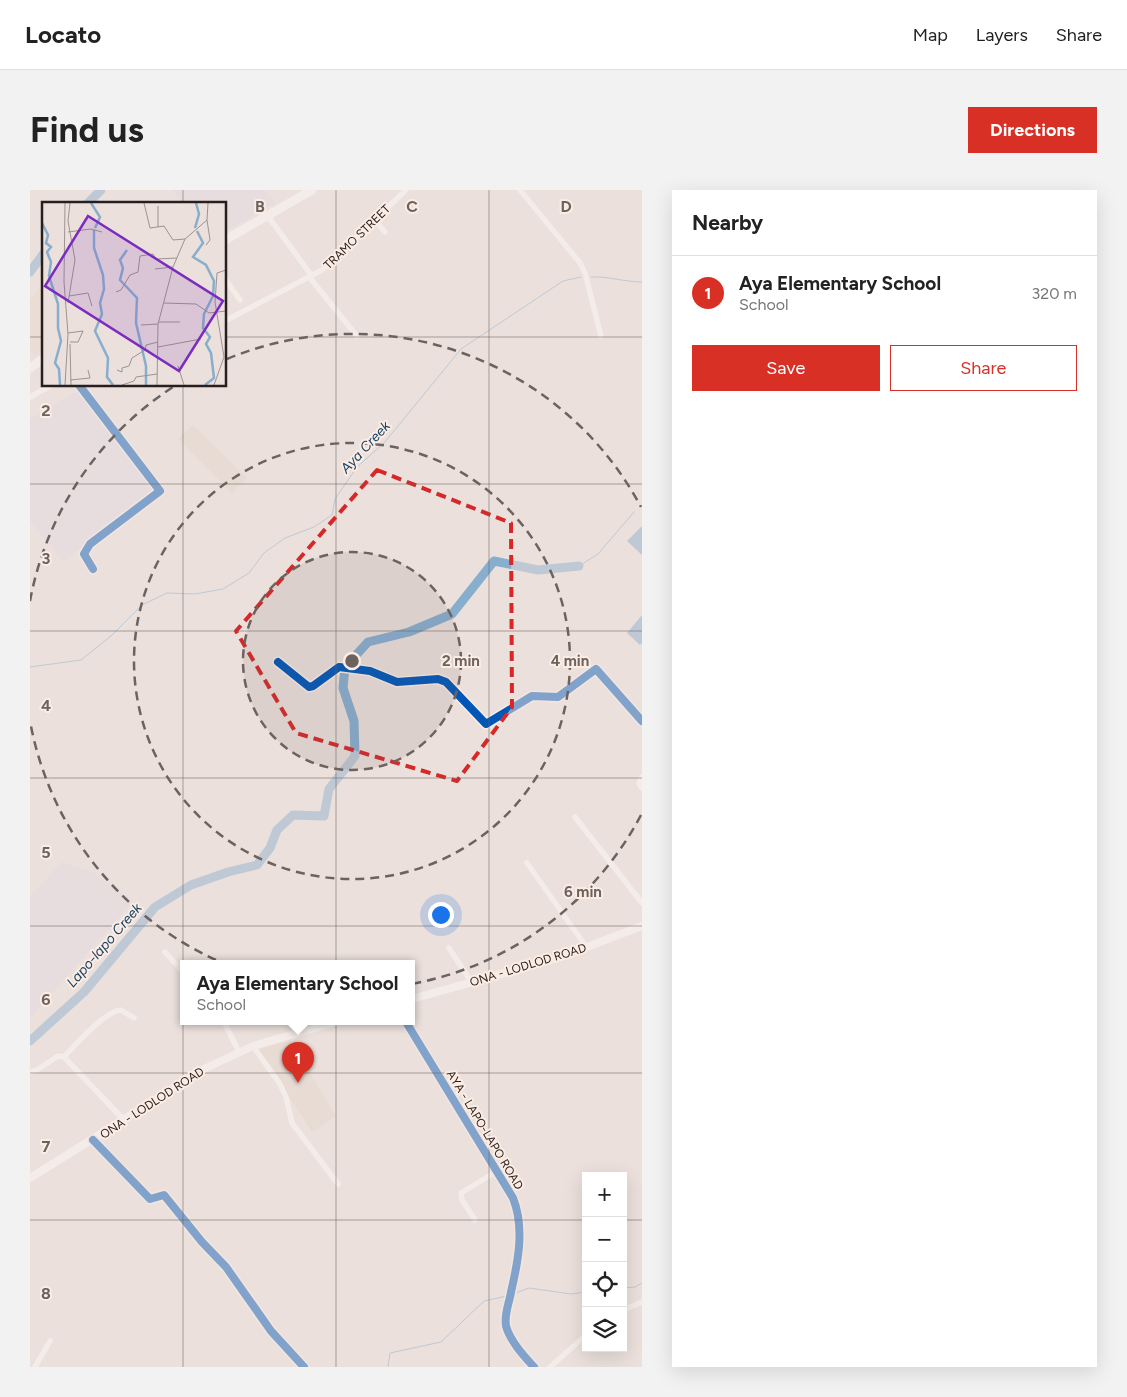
<!DOCTYPE html>
<meta charset="utf-8">
<style>
:root{--surface:#fff;--page:#f2f2f2;--text:#222;--muted:#767676;--line:#e0e0e0;--accent:#d93025}
body{margin:0;font-family:Figtree,sans-serif;background:var(--page);color:var(--text)}
.controls{position:absolute;right:15px;bottom:15px;display:grid;overflow:hidden;border-radius:0px;box-shadow:0 5px 20px #0002}
.controls button{width:45px;height:45px;display:grid;place-items:center;padding:0;border:0;border-bottom:1px solid var(--line);background:var(--surface);color:var(--text);font:25px sans-serif}
.you{position:absolute;left:410px;top:724px;width:18px;height:18px;margin:-12px;border:4px solid #fff;border-radius:50%;background:#1a73e8;box-shadow:0 0 0 8px #1a73e833}
.badge{display:grid;place-items:center;width:32px;height:32px;border-radius:50%;background:var(--accent);color:#fff;font-size:16px;font-weight:700}
.pin{position:absolute;translate:-50% -41px;filter:drop-shadow(0 1px 2px #0008)}
.pin::after{content:'';position:absolute;top:26px;width:18px;height:15px;background:inherit;clip-path:polygon(0 0,100% 0,50% 100%)}
.popup{position:absolute;left:150px;top:770px;width:235px;height:65px;box-sizing:border-box;display:grid;place-content:center;border-radius:0px;background:var(--surface);filter:drop-shadow(0 1px 4px #0005);font-size:16px;white-space:nowrap;color:var(--muted)}
.popup b{font-size:19px;color:var(--text)}
.popup::after{content:'';position:absolute;left:50%;top:100%;margin-left:-10px;border:10px solid transparent;border-top-color:var(--surface)}
.list{margin:0;padding:0;list-style:none}
h2{display:flex;justify-content:space-between;align-items:center;height:65px;margin:0;padding:0 20px;font-size:21px}
h2 small{font-size:16px;font-weight:400;color:var(--muted)}
.list li{display:grid;grid-template-columns:32px 1fr auto;gap:15px;align-items:center;box-sizing:border-box;height:75px;padding:0 20px;border-top:1px solid var(--line)}
.list b{display:block;font-size:19px;white-space:nowrap}
.list p{margin:0;font-size:16px;white-space:nowrap;color:var(--muted)}
.list em{font-size:16px;font-style:normal;color:var(--muted)}
.actions{display:flex;gap:10px;padding:15px 20px}
.actions a{flex:1;padding:11px 0;border:1px solid var(--accent);border-radius:0px;text-align:center;font-size:18px;color:var(--accent)}
.actions .main{background:var(--accent);color:#fff}
.icon{flex:none;width:28px;height:28px;fill:none;stroke:currentColor;stroke-width:2;stroke-linecap:round;stroke-linejoin:round}
.map{position:relative;flex:none;width:612px;height:1177px;overflow:hidden;border-radius:0px}
header{display:flex;align-items:center;gap:30px;box-sizing:border-box;height:70px;padding:0 25px;background:var(--surface);border-bottom:1px solid var(--line)}
header strong{font-size:24px}
nav{display:flex;gap:28px;margin-inline-start:auto;font-size:18px}
.intro{display:flex;align-items:center;justify-content:space-between;box-sizing:border-box;height:120px;padding:0 30px}
h1{margin:0;font-size:35px}
.button{padding:12px 22px;border-radius:0px;background:var(--accent);color:#fff;font-size:18px;font-weight:700}
main{display:flex;gap:30px;padding:0 30px}
aside{flex:1;background:var(--surface);border-radius:0px;box-shadow:0 5px 20px #0002}
.map>svg:first-child{display:block}
.built{fill:#ebd7cd}
.industrial{fill:#e4d9e2}
.education{fill:#e3d6ca}
.water{fill:#88aece}
.lines{fill:none;stroke-linecap:round;stroke-linejoin:round}
.stream{stroke:#88aece;stroke-width:1}
.river{stroke:#88aece;stroke-width:9}
.minor{stroke:#fcfafa;stroke-width:5.5}
.major{stroke:#fcfafa;stroke-width:8}
.highway{stroke:#fcfafa;stroke-width:9}
.cycleway-casing{stroke:#fcece4;stroke-width:11}
.cycleway{stroke:#0057b8;stroke-width:8}
.marked{fill:none;stroke:#d62828;stroke-width:4;stroke-dasharray:10 6;stroke-linejoin:round}
.grid{fill:none;stroke:#6c635f;stroke-width:1;stroke-opacity:0.55}
.ring{fill:none;stroke:#6c635f;stroke-width:2.5;stroke-dasharray:9 6}
.labels{text-anchor:middle;stroke-width:4;stroke-linejoin:round;paint-order:stroke}
.street-label{font-size:12px;fill:#271f1c;stroke:#fcece4}
.water-label{font-size:14px;font-style:italic;fill:#164364;stroke:#fcece4}
.inset-river{fill:none;stroke:#88aece;stroke-width:2.5}
.inset-road{fill:none;stroke:#9d938f;stroke-width:1}
.view{fill:#7b2cbf;fill-opacity:0.15;stroke:#7b2cbf;stroke-width:2.5}
.inset-edge{fill:none;stroke:#271f1c;stroke-width:2.5}
.grid-label{font-size:16px;text-anchor:middle;font-weight:bold;fill:#6c635f;stroke:#fcece4;stroke-width:4;stroke-linejoin:round;paint-order:stroke}
.centre{fill:#6c635f;stroke:#fcece4;stroke-width:2.5}
.ring-label{font-size:15px;text-anchor:middle;font-weight:bold;fill:#6c635f;stroke:#fcece4;stroke-width:4;stroke-linejoin:round;paint-order:stroke}
</style>
<header>
<strong>Locato</strong>
<nav><a>Map</a><a>Layers</a><a>Share</a></nav>
</header>
<div class="intro"><h1>Find us</h1><a class="button">Directions</a></div>
<main>
<div class="map">
<svg width="612" height="1177" viewBox="0 0 612 1177">
<rect width="100%" height="100%" fill="#ebe0db"/>
<polygon class="built" points="12,96 14,97 14,159 5,165 0,160 0,110"/>
<g class="industrial">
<polygon points="142,0 235,0 245,13 195,42 195,14 153,14"/>
<polygon points="50,200 128,298 33,371 0,331 0,229"/>
<polygon points="32,672 63,682 103,712 0,828 0,707"/>
</g>
<g class="education">
<polygon points="163,235 217,288 202,303 148,249"/>
<polygon points="260,850 306,926 282,942 228,860"/>
</g>
<g class="water">
<polygon points="612,336 612,365 597,351"/>
<polygon points="612,425 612,453 610,455 597,443"/>
</g>
<g class="lines">
<g class="stream">
<path d="M561,87c17,-1 33,5 51,5"/>
<polyline points="549,376 568,364 604,322"/>
<polyline points="0,477 51,470 81,446 112,415 137,403 165,404 193,399 219,383 234,363 255,348 284,337 302,325 305,309 327,277 354,253 431,159 533,91 551,87"/>
<polyline points="593,1098 605,1097 612,1093"/>
<polyline points="483,1104 499,1098 541,1104 556,1102"/>
<polyline points="358,1177 360,1163 411,1152 454,1111 477,1106"/>
</g>
<g class="river">
<polyline points="57,14 71,0"/>
<polyline points="0,82 14,63"/>
<polyline points="0,851 54,802 125,717 161,695 198,682 227,675 240,658 247,640 263,625 294,626 299,599 325,566 324,531 313,498 315,477 338,452 379,442 422,424 464,371 508,380 549,376"/>
</g>
<g class="minor">
<polyline points="490,0 550,73 555,83 571,146"/>
<polyline points="237,25 282,86"/>
<polyline points="344,29 355,42"/>
<polyline points="280,88 327,146"/>
<polyline points="195,89 210,110"/>
<polyline points="195,131 292,80 376,0"/>
<polyline points="49,195 130,301 60,354 54,364 63,379"/>
<polyline points="0,207 22,195"/>
<polyline points="248,472 279,497 283,496 309,477 340,481 367,492 408,489 416,492 456,534 502,506 528,507 566,479 612,531"/>
<polyline points="612,587 609,593 612,598"/>
<polyline points="545,627 612,713"/>
<polyline points="497,673 557,758"/>
<polyline points="419,758 442,793"/>
<polyline points="135,762 154,783"/>
<polyline points="194,832 209,862"/>
<path d="M376,832l107,176c12,30 5,64 -2,94 -2,12 -7,22 -5,34 4,15 18,30 28,41"/>
<polyline points="223,856 250,894 256,907 262,933 308,994"/>
<path d="M34,867c11,-12 41,-46 57,-47l13,8"/>
<polyline points="0,882 7,880 28,866 34,867 94,930"/>
<polyline points="63,950 120,1009 134,1005 172,1052 196,1077 241,1141 274,1177"/>
<polyline points="445,1030 432,1010 431,1003 467,981"/>
<polyline points="593,1120 612,1112"/>
<polyline points="5,1177 20,1151"/>
<polyline points="520,1177 556,1145"/>
</g>
<g class="major">
<polyline points="382,809 528,768 612,736"/>
<polyline points="0,988 176,878 223,856 306,832"/>
</g>
<g class="highway">
<polyline points="195,50 282,0"/>
<polyline points="0,178 14,168"/>
</g>
<g class="cycleway-casing">
<g id="cycleway">
<polyline points="49,195 130,301 60,354 54,364 63,379"/>
<polyline points="248,472 279,497 283,496 309,477 340,481 367,492 408,489 416,492 456,534 502,506 528,507 566,479 612,531"/>
<path d="M376,832l107,176c12,30 5,64 -2,94 -2,12 -7,22 -5,34 4,15 18,30 28,41"/>
<polyline points="63,950 120,1009 134,1005 172,1052 196,1077 241,1141 274,1177"/>
</g>
</g>
<use href="#cycleway" class="cycleway"/>
</g>
<path d="M0 0H612V1177H0ZM347,280l134,53 1,184 -55,74 -161,-48 -60,-102z" fill="#ebe0db" fill-opacity=".55" fill-rule="evenodd"/>
<path class="marked" d="M347,280l134,53 1,184 -55,74 -161,-48 -60,-102z"/>
<path class="grid" d="M153,0v14M306,0v1177M459,0v1177M0,147h14M195,147h417M153,195v982M0,294h612M0,441h612M0,588h612M0,736h612M0,883h612M0,1030h556M593,1030h19"/>
<circle cx="322" cy="471" r="109" fill="#6c635f" fill-opacity=".12"/>
<g class="ring">
<circle cx="322" cy="471" r="109"/>
<circle cx="322" cy="471" r="218"/>
<path d="M611 625A327 327 0 0 1 0 531M0 411A327 327 0 0 1 146 195M197 169A327 327 0 0 1 611 317"/>
</g>
<g class="labels">
<g class="street-label">
<text transform="translate(327 47) rotate(-44)" y="4">TRAMO STREET</text>
<text transform="translate(498 775) rotate(-17)" y="4">ONA - LODLOD ROAD</text>
<text transform="translate(122 913) rotate(-33)" y="4">ONA - LODLOD ROAD</text>
<text transform="translate(455 940) rotate(59)" y="4">AYA - LAPO-LAPO ROAD</text>
</g>
<g class="water-label">
<text transform="translate(335 257) rotate(-47)" y="5">Aya Creek</text>
<text transform="translate(74 755) rotate(-49)" y="5">Lapo-lapo Creek</text>
</g>
</g>
<g transform="translate(12 12)">
<rect width="184" height="184" fill="#ebe0db"/>
<path class="inset-river" d="M49,1l9,14 -5,11M0,21l6,12 -2,8 5,4 -4,5 4,10 -2,14 9,28v24l3,13 -6,22 4,6 1,16M153,26l4,-14 -3,-11M52,28v18l9,27 1,14 -4,14 2,11 -7,17 13,27 -1,19 6,8M155,29l6,12 -10,14 13,8 8,16 -1,15 -9,18 -1,14 7,9 -4,7 5,9 3,25 -9,7M85,48l-7,10 3,8 -3,12 17,18 -1,25 10,43v19"/>
<path class="inset-road" d="M23,1l-1,79 4,52 -3,51M102,1l6,25 14,-2 9,14 12,-1M116,25v-21M26,30l23,-3 11,3M164,43l4,-5 -3,-20M113,67l18,-2M0,78v20M74,90l5,-2 9,-15 8,-3 2,-16 13,-2 3,5 21,-1M27,94l19,-3 4,13M0,101v39M26,101l7,-43 -7,-39 2,-18M122,101l32,1 13,9 17,-2M117,120h21M99,123l17,-1M26,131l15,-2 -5,11h-8M28,142l1,41M116,145l43,-8M136,164l6,19M75,168l5,2v-4l7,-2 3,-8 13,-8 1,-5 12,-3M28,178l20,-2 -2,-8M80,183l12,-4 2,-4 21,-3M115,183l1,-61 15,-57 12,-28 22,-19 1,-17M172,183l10,-28 -9,-55 2,-29 9,-3"/>
<path class="view" d="M46,14l135,85 -44,70 -134,-85z"/>
<rect width="184" height="184" class="inset-edge"/>
</g>
<g class="grid-label">
<text x="230" y="22">B</text>
<text x="382" y="22">C</text>
<text x="536" y="22">D</text>
<text x="16" y="226">2</text>
<text x="16" y="374">3</text>
<text x="16" y="521">4</text>
<text x="16" y="668">5</text>
<text x="16" y="815">6</text>
<text x="16" y="962">7</text>
<text x="16" y="1109">8</text>
</g>
<circle cx="322" cy="471" r="8" class="centre"/>
<g class="ring-label">
<text x="431" y="476">2 min</text>
<text x="540" y="476">4 min</text>
<text x="553" y="707">6 min</text>
</g>
</svg>
<div class="controls">
<button>+</button>
<button>−</button>
<button><svg class="icon" aria-label="locate" viewBox="0 0 24 24"><circle cx="12" cy="12" r="6"/><path d="M12 2v4M12 18v4M2 12h4M18 12h4"/></svg></button>
<button><svg class="icon" aria-label="layers" viewBox="0 0 24 24"><path d="M12 4l9 5-9 5-9-5zM3 14l9 5 9-5"/></svg></button>
</div>
<div class="you"></div>
<div class="pin badge" style="left:268px;top:893px">1</div>
<div class="popup"><b>Aya Elementary School</b>School</div>
</div>
<aside>
<h2>Nearby<small></small></h2>
<ul class="list">
<li><span class="badge">1</span><div><b>Aya Elementary School</b><p>School</p></div><em>320 m</em></li>
</ul>
<div class="actions"><a class="main">Save</a><a>Share</a></div>
</aside>
</main>
